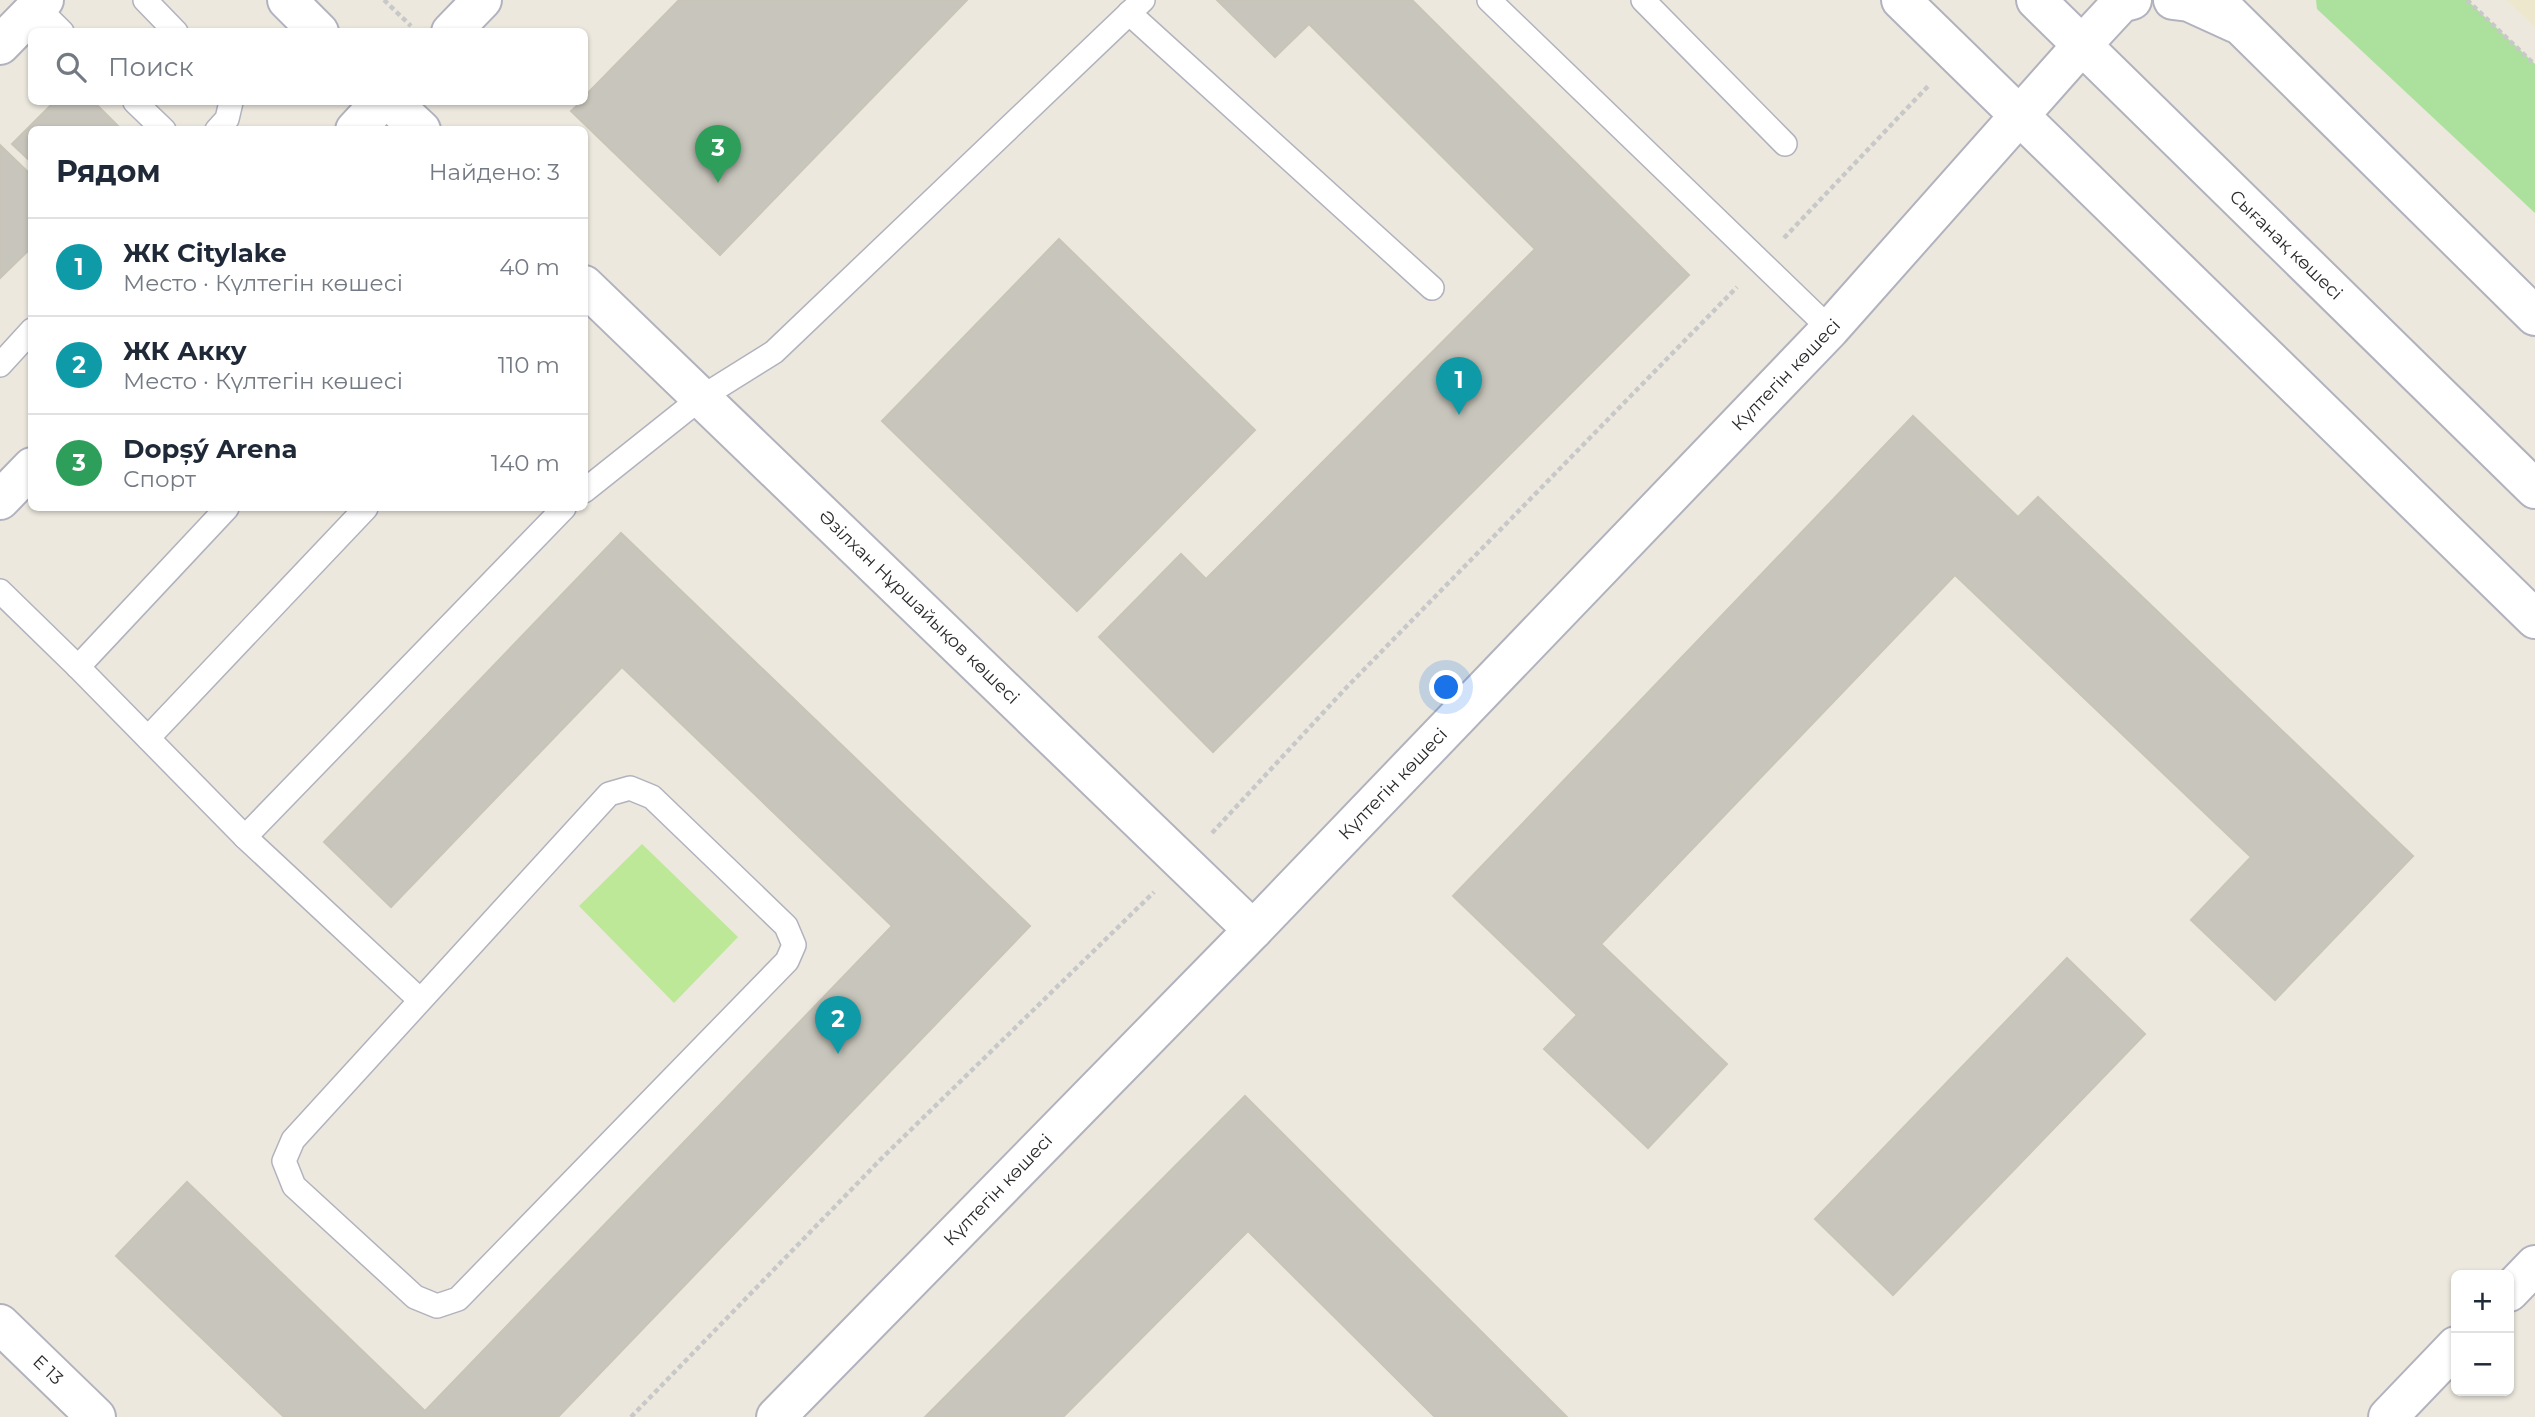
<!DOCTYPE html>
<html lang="ru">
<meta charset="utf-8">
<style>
:root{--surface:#fff;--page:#f6f6f7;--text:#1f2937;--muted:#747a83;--line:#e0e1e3;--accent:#b45309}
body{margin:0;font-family:Montserrat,sans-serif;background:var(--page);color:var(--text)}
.controls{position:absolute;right:21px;bottom:21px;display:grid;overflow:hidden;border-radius:10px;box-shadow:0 2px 5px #0004}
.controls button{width:63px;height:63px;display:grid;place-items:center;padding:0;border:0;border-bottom:2px solid var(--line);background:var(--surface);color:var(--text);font:35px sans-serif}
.you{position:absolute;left:1447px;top:688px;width:24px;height:24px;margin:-18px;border:5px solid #fff;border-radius:50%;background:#1a73e8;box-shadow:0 0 0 10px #1a73e833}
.badge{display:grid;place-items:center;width:46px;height:46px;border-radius:50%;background:var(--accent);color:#fff;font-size:23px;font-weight:700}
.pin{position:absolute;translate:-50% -58px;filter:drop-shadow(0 2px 4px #0008)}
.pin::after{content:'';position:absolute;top:37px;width:24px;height:21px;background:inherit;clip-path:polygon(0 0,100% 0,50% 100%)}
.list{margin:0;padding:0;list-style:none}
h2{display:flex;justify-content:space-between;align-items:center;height:91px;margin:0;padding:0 28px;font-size:30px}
h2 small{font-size:23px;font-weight:400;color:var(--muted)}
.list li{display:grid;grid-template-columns:46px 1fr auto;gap:21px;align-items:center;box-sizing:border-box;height:98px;padding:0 28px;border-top:2px solid var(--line)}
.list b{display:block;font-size:26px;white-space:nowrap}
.list p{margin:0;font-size:23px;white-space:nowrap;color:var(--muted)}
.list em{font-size:23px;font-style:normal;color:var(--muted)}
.icon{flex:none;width:38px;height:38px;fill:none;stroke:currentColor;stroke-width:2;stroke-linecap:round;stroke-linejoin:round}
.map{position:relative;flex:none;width:2535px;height:1417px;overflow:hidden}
.search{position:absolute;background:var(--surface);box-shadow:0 2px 5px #0004;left:28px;top:28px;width:560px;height:77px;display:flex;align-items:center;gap:18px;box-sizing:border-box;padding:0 24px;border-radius:10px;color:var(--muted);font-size:26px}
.panel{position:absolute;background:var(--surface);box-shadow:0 2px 5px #0004;left:28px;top:126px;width:560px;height:385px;border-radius:10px}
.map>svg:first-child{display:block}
.education{fill:#ede7ce}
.green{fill:#abe19c}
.pitch{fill:#bce898}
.building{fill:#c8c6bc;stroke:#c8c4b7;stroke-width:2}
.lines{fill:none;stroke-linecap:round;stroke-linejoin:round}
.service-casing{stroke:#b1b2be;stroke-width:26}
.minor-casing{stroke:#b1b2be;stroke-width:42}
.secondary-casing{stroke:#b1b2be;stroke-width:42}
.path{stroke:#c8c8c8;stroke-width:4.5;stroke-dasharray:5 3.5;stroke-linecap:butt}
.service{stroke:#fff;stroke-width:23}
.minor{stroke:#fff;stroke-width:38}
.secondary{stroke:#fff;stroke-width:38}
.labels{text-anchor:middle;stroke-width:6;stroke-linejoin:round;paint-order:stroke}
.street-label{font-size:18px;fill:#2b2b2b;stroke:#fff}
</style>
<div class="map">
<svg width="2535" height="1417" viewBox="0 0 2535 1417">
<rect width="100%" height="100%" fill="#ece8de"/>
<polygon class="education" points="2506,0 2535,0 2535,27"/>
<polygon class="green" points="2316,0 2467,0 2535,64 2535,213 2317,9"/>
<polygon class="pitch" points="642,844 738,937 674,1003 579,906"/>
<g class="building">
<polygon points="679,0 967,0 720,255 571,111 581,102 584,102 584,97"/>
<polygon points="1217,0 1412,0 1689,275 1213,752 1099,637 1181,554 1206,579 1535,249 1309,24 1275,57"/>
<polygon points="54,102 94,102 122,130 32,130 32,163 12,144"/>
<polygon points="0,145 32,176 32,247 0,278"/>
<polygon points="1059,239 1255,430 1077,611 882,421"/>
<polygon points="1913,416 2018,517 2038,497 2413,856 2275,1000 2191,920 2251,857 1955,575 1601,944 1727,1064 1648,1148 1544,1049 1577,1015 1453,896"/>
<polygon points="621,533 1030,926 558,1417 284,1417 116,1256 187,1182 425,1411 892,926 622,667 391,907 324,842"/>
<polygon points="2067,958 2145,1034 1893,1295 1815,1219"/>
<polygon points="1245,1096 1567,1417 1435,1417 1248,1231 1063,1417 925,1417"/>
</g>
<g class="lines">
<g class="service-casing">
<g id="service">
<polyline points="145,0 176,32"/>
<polyline points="1489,0 1830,329"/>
<polyline points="1643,0 1785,144"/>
<polyline points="37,7 62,32"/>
<polyline points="1129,13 1432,288"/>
<polyline points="135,102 164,130"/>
<polyline points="217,130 227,119 231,102"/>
<polyline points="0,365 32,330"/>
<polyline points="584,491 702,397 774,352 1143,0"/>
<polyline points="0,591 78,667 245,837 420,1000"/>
<polyline points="78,667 227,508"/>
<polyline points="148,738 366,508"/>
<polygon points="630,788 652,797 786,926 794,945 787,961 458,1299 437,1306 415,1297 294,1186 284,1161 293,1140 609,794"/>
<polyline points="245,837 564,508"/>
</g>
</g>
<g class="minor-casing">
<g id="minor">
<polyline points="287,0 319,32"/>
<polyline points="1901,0 2535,619"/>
<polyline points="451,32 482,0"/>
<polyline points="0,45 44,0"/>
<polyline points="391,102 421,130"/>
<polyline points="355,130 381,102"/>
<polyline points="584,285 1253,930"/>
<polyline points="0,500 32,467"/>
<polyline points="2509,1292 2535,1265"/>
<polyline points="0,1324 96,1417"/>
<polyline points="776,1417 1253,930 1830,329 2082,45"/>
<polyline points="2388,1417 2456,1346"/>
</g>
</g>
<g class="secondary-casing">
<g id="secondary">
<polyline points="2036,0 2535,489"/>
<polyline points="2173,0 2189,2 2235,23"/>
<polyline points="2215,0 2535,316"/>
<polyline points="2082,45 2121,3 2132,0"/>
</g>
</g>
<g class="path">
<polyline points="384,0 411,26"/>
<polyline points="2467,0 2535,65"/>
<polyline points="1784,238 1930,84"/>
<polyline points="1212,833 1345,689 1737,287"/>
<polyline points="631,1417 881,1159 1154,892"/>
</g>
<use href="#service" class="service"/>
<use href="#minor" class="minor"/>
<use href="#secondary" class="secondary"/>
</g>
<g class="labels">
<g class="street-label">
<text transform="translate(2286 245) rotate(44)" y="6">Сығанақ көшесі</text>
<text transform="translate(1786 375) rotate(-46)" y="6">Күлтегін көшесі</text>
<text transform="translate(919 607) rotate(44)" y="6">Әзілхан Нұршайықов көшесі</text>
<text transform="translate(1393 784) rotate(-46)" y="6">Күлтегін көшесі</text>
<text transform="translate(998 1190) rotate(-46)" y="6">Күлтегін көшесі</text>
<text transform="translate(48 1370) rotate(44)" y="6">E 13</text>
</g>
</g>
</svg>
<div class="controls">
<button>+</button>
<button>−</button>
</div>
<div class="you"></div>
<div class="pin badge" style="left:1459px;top:415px;background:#0f9aa8">1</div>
<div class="pin badge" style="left:838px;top:1054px;background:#0f9aa8">2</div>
<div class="pin badge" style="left:718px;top:183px;background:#2e9e5b">3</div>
<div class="search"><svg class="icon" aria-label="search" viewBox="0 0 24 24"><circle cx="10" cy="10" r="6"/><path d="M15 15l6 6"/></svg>Поиск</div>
<section class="panel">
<h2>Рядом<small>Найдено: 3</small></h2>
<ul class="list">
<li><span class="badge" style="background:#0f9aa8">1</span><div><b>ЖК Citylake</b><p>Место · Күлтегін көшесі</p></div><em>40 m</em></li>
<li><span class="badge" style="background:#0f9aa8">2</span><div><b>ЖК Акку</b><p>Место · Күлтегін көшесі</p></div><em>110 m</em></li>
<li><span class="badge" style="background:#2e9e5b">3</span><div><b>Dopșý Arena</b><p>Спорт</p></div><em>140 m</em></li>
</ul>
</section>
</div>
